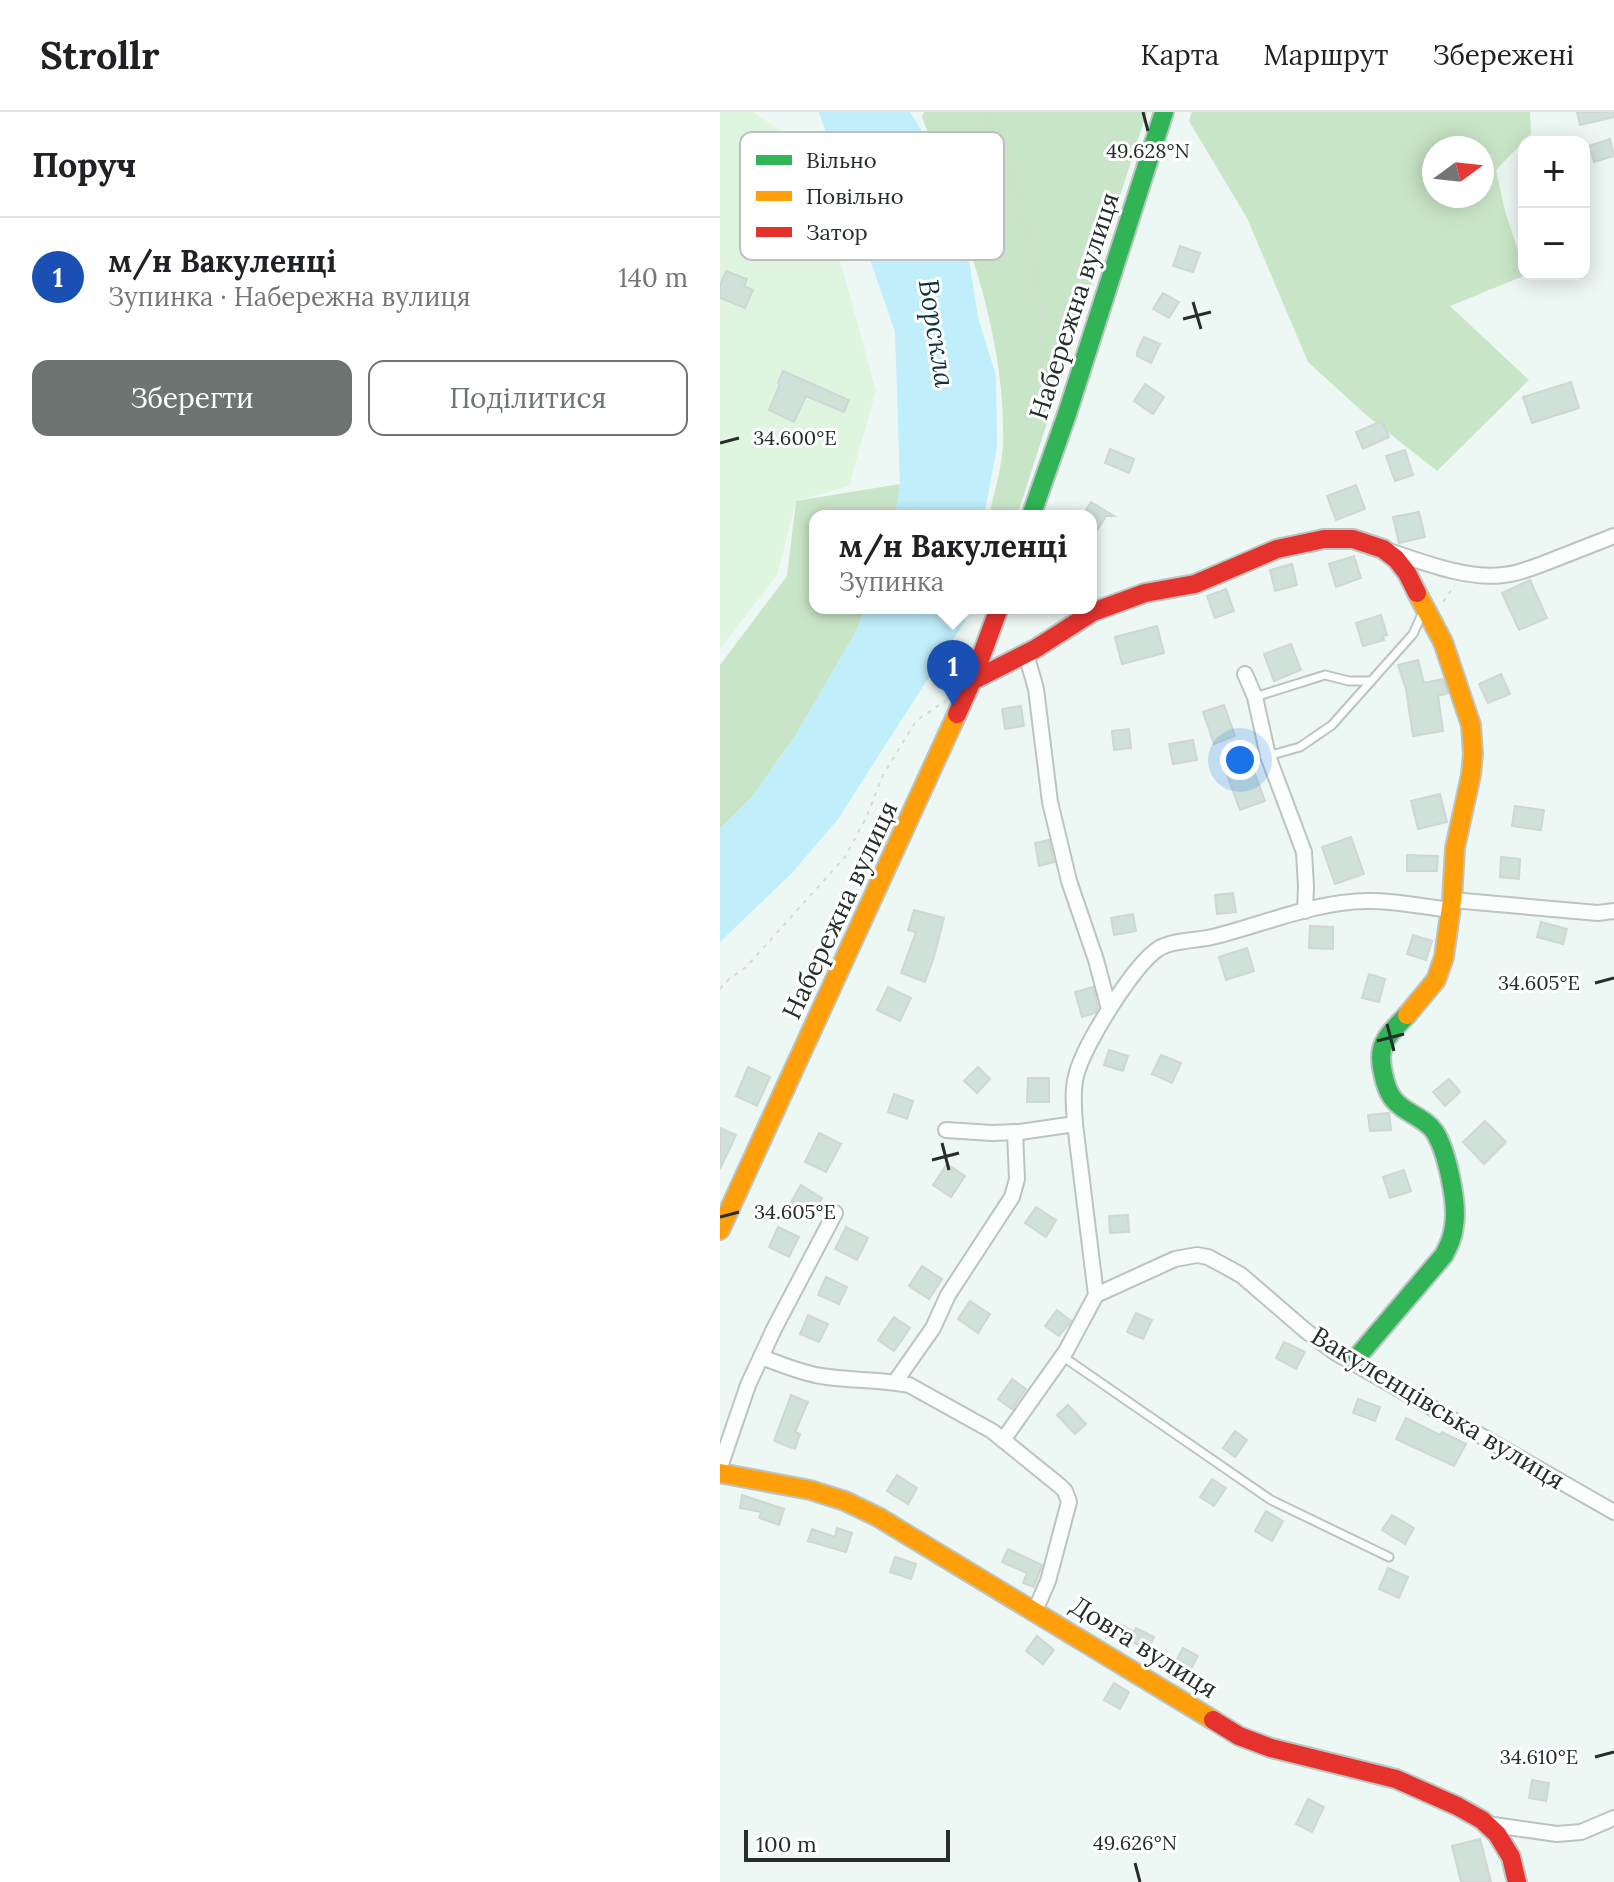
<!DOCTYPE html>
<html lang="uk">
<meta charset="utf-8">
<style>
:root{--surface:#fff;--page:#f6f6f6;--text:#202124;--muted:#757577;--line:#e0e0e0;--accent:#6c7572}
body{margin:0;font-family:Lora,serif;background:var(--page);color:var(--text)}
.controls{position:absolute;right:24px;top:24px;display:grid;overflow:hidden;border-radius:16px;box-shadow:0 4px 20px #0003}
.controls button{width:72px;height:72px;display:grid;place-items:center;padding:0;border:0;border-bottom:2px solid var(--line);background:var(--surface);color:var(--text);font:40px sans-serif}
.compass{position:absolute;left:702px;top:24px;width:72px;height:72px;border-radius:50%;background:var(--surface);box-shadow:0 4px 20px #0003;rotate:75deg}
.scale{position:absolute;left:24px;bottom:20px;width:206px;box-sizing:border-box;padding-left:8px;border:4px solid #262e2c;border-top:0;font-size:22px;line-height:28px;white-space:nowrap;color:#262e2c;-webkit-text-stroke:6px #fff;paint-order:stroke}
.you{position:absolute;left:520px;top:648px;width:28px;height:28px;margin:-20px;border:6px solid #fff;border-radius:50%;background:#1a73e8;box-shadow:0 0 0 12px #1a73e833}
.badge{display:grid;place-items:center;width:52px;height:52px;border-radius:50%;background:var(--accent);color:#fff;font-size:26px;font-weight:700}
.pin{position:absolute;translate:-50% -66px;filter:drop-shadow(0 2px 4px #0008)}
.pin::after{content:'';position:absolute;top:42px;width:28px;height:24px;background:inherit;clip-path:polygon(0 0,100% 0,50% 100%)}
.popup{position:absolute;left:89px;top:398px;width:288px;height:104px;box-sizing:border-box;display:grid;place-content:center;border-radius:16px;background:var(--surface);filter:drop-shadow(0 2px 6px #0005);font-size:26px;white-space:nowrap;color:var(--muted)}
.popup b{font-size:30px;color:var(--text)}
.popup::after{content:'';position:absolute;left:50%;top:100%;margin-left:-16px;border:16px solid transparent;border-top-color:var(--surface)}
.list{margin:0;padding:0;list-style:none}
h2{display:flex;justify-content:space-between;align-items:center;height:104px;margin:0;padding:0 32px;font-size:34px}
h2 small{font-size:26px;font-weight:400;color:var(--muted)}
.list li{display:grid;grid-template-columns:52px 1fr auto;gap:24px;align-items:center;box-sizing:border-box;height:120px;padding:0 32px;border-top:2px solid var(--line)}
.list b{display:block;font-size:30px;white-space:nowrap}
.list p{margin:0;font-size:26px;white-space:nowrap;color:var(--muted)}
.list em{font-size:26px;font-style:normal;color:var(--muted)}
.actions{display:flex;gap:16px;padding:24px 32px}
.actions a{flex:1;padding:18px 0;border:2px solid var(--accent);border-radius:16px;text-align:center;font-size:28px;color:var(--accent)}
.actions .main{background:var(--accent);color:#fff}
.map{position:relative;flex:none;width:894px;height:1770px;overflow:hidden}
header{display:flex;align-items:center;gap:48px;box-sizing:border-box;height:112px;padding:0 40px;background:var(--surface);border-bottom:2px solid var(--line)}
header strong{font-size:38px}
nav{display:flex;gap:44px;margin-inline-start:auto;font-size:28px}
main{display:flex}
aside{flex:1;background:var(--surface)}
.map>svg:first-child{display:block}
.green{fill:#e0f5e0}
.forest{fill:#c9e5c7;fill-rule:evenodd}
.water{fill:#c0eefb}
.building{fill:#cfe1d9;stroke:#cfd6d3;stroke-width:2}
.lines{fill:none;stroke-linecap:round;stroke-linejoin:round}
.lane-casing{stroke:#bbc4c1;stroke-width:11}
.street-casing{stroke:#bbc4c1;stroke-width:18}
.fast-casing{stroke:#bbc4c1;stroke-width:22}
.slow-casing{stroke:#bbc4c1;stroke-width:22}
.jam-casing{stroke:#bbc4c1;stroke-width:22}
.path{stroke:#d4d8d6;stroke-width:2;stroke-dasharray:4 6;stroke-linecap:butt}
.lane{stroke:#fcfefe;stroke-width:7}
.street{stroke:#fcfefe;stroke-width:14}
.fast{stroke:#30b455;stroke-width:18}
.slow{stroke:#ff9f0a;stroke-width:18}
.jam{stroke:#e5322d;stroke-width:18}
.ticks{fill:none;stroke:#262e2c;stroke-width:3}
.labels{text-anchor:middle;stroke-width:6;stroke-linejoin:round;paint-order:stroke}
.street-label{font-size:26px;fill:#262e2c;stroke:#fff}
.water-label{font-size:28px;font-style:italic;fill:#0d343e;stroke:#fff}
.key{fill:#fff;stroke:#bec0c0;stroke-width:2}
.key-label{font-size:22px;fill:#262e2c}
.ticks-label{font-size:20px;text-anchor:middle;fill:#262e2c;stroke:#fff;stroke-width:6;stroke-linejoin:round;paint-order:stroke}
</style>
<header>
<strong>Strollr</strong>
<nav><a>Карта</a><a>Маршрут</a><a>Збережені</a></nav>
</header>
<main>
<aside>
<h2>Поруч<small></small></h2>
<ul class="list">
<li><span class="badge" style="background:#1a4fb4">1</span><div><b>м/н Вакуленці</b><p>Зупинка · Набережна вулиця</p></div><em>140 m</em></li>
</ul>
<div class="actions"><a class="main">Зберегти</a><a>Поділитися</a></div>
</aside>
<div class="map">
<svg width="894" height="1770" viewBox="0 0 894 1770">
<rect width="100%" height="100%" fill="#edf8f5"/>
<polygon class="green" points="0,0 33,0 90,38 156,279 129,374 76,389 57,463 0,537"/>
<g class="forest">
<path d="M204,0h223l-130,404h-28c5,-23 13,-49 14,-73 3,-113 -42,-221 -81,-326z"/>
<path d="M472,0h338l1,22 -35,36 9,41 19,58v5l2,1 -76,31 79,74 -92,91 -72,-57 -57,-52 -61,-144 -58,-97zM714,36h48v48h-48z"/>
<polygon points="180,372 175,404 95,404 95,496 145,496 137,518 75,624 32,685 0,717 0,553 67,464 76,389"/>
</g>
<g class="water">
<polygon points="99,0 190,0 205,24 249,148 258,205 276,264 277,335 264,404 175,404 180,372 175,220"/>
<polygon points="145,496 247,496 245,509 118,707 72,761 0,830 0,717 32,685 75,624 137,518"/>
</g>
<g class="building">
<polygon points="857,0 894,0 894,5 860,13"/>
<polygon points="890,27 894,44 874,50 869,34"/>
<polygon points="460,134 480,141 473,160 453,154"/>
<polygon points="6,159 27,167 24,174 33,178 25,196 0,186 0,173"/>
<polygon points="443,181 459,190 449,206 433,197"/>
<polygon points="424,225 440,232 431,251 417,244 417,240"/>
<polygon points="63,259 129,288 124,300 86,284 74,310 49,298 60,272 58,271"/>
<polygon points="851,270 859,296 812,311 803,285"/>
<polygon points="425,272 444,285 433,302 414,289"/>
<polygon points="662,309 669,325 643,337 636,320"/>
<polygon points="390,337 414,347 409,361 385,351"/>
<polygon points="685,338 693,363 675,369 666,344"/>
<polygon points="636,373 645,397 616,408 607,384"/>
<polygon points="371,390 394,404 386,404 378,417 371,413 371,404 362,404"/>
<polygon points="699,400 705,425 679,431 673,405"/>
<polygon points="634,444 641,466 616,475 609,452"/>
<polygon points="572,452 577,473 555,479 550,458"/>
<polygon points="810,468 827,506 799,518 782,481"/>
<polygon points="506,477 514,499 495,506 487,484"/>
<polygon points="661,503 667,523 663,524 664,528 643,534 636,511"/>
<polygon points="437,514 444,541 402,552 395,525"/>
<polygon points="571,532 581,558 554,569 544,542"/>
<polygon points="698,548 704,571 723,567 728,581 718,584 723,619 693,624 686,577 678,553"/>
<polygon points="781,562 790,582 768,591 759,572"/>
<polygon points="504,593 515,624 494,632 483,600"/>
<polygon points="301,594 304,614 285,617 282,597"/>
<polygon points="409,617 411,636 394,638 392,619"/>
<polygon points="473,628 477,648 453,652 449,632"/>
<polygon points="531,651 545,689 520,698 506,660"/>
<polygon points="720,682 727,710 698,717 691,689"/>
<polygon points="795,694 824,698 821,718 792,714"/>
<polygon points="631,725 644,762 615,772 602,735"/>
<polygon points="329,728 334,750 319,754 315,731"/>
<polygon points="687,743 718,744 717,759 687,759"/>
<polygon points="781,745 800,747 799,767 780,765"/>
<polygon points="513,781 516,800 497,802 495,783"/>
<polygon points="194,798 224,806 214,845 205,870 181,861 196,820 188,818"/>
<polygon points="413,802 416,819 394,823 391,806"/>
<polygon points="821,810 847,817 843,832 817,825"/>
<polygon points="590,814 613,815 613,837 589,836"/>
<polygon points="693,823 712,829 706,848 687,842"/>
<polygon points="527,836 534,859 506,868 499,845"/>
<polygon points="649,862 665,867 659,890 642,886"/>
<polygon points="168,875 191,886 180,909 157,898"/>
<polygon points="373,875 378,896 375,901 362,905 355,880"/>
<polygon points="389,938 408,944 403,959 384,953"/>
<polygon points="441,943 461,951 452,971 432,962"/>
<polygon points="28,955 50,965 37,994 16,984"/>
<polygon points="258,955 270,967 257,981 244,969"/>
<polygon points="308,966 329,966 329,990 307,990"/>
<polygon points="729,967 740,980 725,994 713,980"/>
<polygon points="174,982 193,989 187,1007 168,1000"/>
<polygon points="669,1001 671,1018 650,1019 648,1003"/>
<polygon points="765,1009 786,1030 764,1052 743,1030"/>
<polygon points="0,1016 16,1023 0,1057"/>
<polygon points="99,1021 121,1032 106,1060 85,1050"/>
<polygon points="227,1052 245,1064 231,1085 213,1073"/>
<polygon points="684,1058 691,1079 670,1086 663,1065"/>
<polygon points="81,1073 102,1086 91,1105 70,1092"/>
<polygon points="316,1095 336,1108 326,1125 305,1111"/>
<polygon points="408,1103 409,1120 390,1121 389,1104"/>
<polygon points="58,1115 79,1125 69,1145 49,1135"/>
<polygon points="126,1115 148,1126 137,1148 115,1137"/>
<polygon points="202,1154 222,1167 209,1187 189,1174"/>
<polygon points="106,1165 127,1175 119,1192 98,1183"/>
<polygon points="250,1189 270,1202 258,1221 238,1207"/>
<polygon points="337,1198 351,1209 339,1224 325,1214"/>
<polygon points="416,1201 432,1208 423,1227 407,1220"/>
<polygon points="88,1203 108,1212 99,1230 80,1222"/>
<polygon points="174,1205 190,1216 174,1239 158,1228"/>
<polygon points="564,1230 585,1240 576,1257 556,1246"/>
<polygon points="292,1267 306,1277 292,1297 278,1287"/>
<polygon points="71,1283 88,1290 75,1320 80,1322 75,1337 54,1329"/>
<polygon points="638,1287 660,1295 655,1309 633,1301"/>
<polygon points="348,1293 366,1312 355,1322 337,1303"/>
<polygon points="686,1306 720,1323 722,1320 746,1332 734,1354 676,1327"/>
<polygon points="515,1319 527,1328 515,1345 503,1336"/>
<polygon points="177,1363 197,1376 188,1392 167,1379"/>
<polygon points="492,1367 506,1376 494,1394 480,1385"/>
<polygon points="22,1383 64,1397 59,1413 39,1406 41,1400 20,1396"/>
<polygon points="546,1399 563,1409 552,1429 535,1419"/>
<polygon points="672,1403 694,1416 685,1432 662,1418"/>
<polygon points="117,1416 132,1421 126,1440 88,1429 92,1417 115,1425"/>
<polygon points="288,1437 322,1453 314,1475 303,1471 307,1461 282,1450"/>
<polygon points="175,1445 196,1452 191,1467 170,1460"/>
<polygon points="668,1456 688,1465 679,1486 659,1477"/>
<polygon points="390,1507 414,1520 416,1516 434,1525 428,1538 385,1516"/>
<polygon points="317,1524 334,1538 323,1552 306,1539"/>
<polygon points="463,1536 478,1544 469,1561 454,1553"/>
<polygon points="394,1571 409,1580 400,1597 384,1588"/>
<polygon points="812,1668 829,1671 826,1689 809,1686"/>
<polygon points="588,1687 604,1695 592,1720 576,1712"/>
<polygon points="760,1727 771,1770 741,1770 732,1734"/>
</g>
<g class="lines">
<g class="lane-casing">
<g id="lane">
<polyline points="535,585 605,563 629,569 651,569"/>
<polyline points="548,644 580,635 612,613 693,522 703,500"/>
<polyline points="342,1244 551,1388 669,1445"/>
</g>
</g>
<g class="street-casing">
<g id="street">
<path d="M669,439c33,11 80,29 114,24 15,-1 28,-7 42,-12 23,-9 46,-18 69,-27"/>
<polyline points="306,542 316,577 330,690 349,769 376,848 389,897"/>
<polyline points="525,562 535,585 548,644 584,740 586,775 585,799"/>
<polyline points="732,788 878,801 894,799"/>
<polyline points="226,1018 272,1021 300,1020 355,1012"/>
<polyline points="376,1183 455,1147 477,1143 488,1145 521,1163 586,1219 616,1241 894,1400"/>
<path d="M41,1245c20,7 40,16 60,19 30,5 59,3 88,9l83,46 68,55 5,5 4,11 -21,79 -13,30"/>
<polyline points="175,1270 213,1216 228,1183 292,1085 297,1067 295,1020"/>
<path d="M283,1328l63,-89 30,-56 -21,-171c-1,-16 -3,-33 1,-48 7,-30 57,-110 82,-127 14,-9 37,-8 54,-12 50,-12 101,-35 154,-36 28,-1 57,6 85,9"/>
<polyline points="0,1355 28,1273 54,1217 115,1101"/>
<polyline points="767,1712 837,1722 861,1720 894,1706"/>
</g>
</g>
<g class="fast-casing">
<g id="fast">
<polyline points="311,404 347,302 444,0"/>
<path d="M633,1250l91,-107c5,-10 9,-18 10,-29 4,-22 -7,-76 -20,-95 -9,-13 -29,-18 -39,-30 -7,-7 -10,-18 -12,-28 -7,-29 5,-38 24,-58"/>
</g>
</g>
<g class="slow-casing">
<g id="slow">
<polyline points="687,903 716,868 724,845 732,788 735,736 751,663 753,642 751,613 723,530 697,481"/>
<polyline points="0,1118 237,602"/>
<polyline points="0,1361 90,1378 125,1389 158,1405 493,1608"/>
</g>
</g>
<g class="jam-casing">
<g id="jam">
<polyline points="252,569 315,537 373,500 425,481 475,472 557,437 604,427 633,427 663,437 676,447 687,461 697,481"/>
<polyline points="237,602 252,569 279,496"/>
<polyline points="493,1608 519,1624 551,1636 676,1667 737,1694 762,1708 777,1722 791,1745 797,1770"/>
</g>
</g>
<g class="path">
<polyline points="267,0 291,63 308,123 320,193 322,268 334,287"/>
<polyline points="723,490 735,473"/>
<polyline points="0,877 9,867 26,855 125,745 146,706 163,663 196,609 225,589"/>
</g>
<use href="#lane" class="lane"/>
<use href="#street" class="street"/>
<use href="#fast" class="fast"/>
<use href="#slow" class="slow"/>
<use href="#jam" class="jam"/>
</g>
<path class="ticks" d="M423,0l5,19M473,190l8,27M463,207l28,-7M0,331l19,-5M875,871l19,-5M667,912l7,27M657,929l27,-7M222,1031l7,27M212,1048l27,-7M0,1105l19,-5M875,1645l19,-5M415,1751l5,19"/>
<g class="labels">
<g class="street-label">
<text transform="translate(354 194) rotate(-72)" y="9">Набережна вулиця</text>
<text transform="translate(120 798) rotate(-65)" y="9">Набережна вулиця</text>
<text transform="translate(718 1296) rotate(31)" y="9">Вакуленцівська вулиця</text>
<text transform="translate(424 1535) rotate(32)" y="9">Довга вулиця</text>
</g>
<g class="water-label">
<text transform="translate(217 221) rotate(81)" y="10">Ворскла</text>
</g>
</g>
<rect x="20" y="20" width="264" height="128" rx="12" class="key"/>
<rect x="36" y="43" width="36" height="10" fill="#30b455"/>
<rect x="36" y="79" width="36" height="10" fill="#ff9f0a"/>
<rect x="36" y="115" width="36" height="10" fill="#e5322d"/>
<g class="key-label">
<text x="86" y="56">Вільно</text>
<text x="86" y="92">Повільно</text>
<text x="86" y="128">Затор</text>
</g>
<g class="ticks-label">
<text x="428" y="46">49.628°N</text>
<text x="75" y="333">34.600°E</text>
<text x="819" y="878">34.605°E</text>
<text x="75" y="1107">34.605°E</text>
<text x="819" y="1652">34.610°E</text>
<text x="415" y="1738">49.626°N</text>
</g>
</svg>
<div class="controls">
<button>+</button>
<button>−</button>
</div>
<svg class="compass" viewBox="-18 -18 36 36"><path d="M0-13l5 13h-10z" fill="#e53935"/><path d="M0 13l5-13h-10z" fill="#757577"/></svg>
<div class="scale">100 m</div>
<div class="you"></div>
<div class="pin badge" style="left:233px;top:594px;background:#1a4fb4">1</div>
<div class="popup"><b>м/н Вакуленці</b>Зупинка</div>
</div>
</main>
